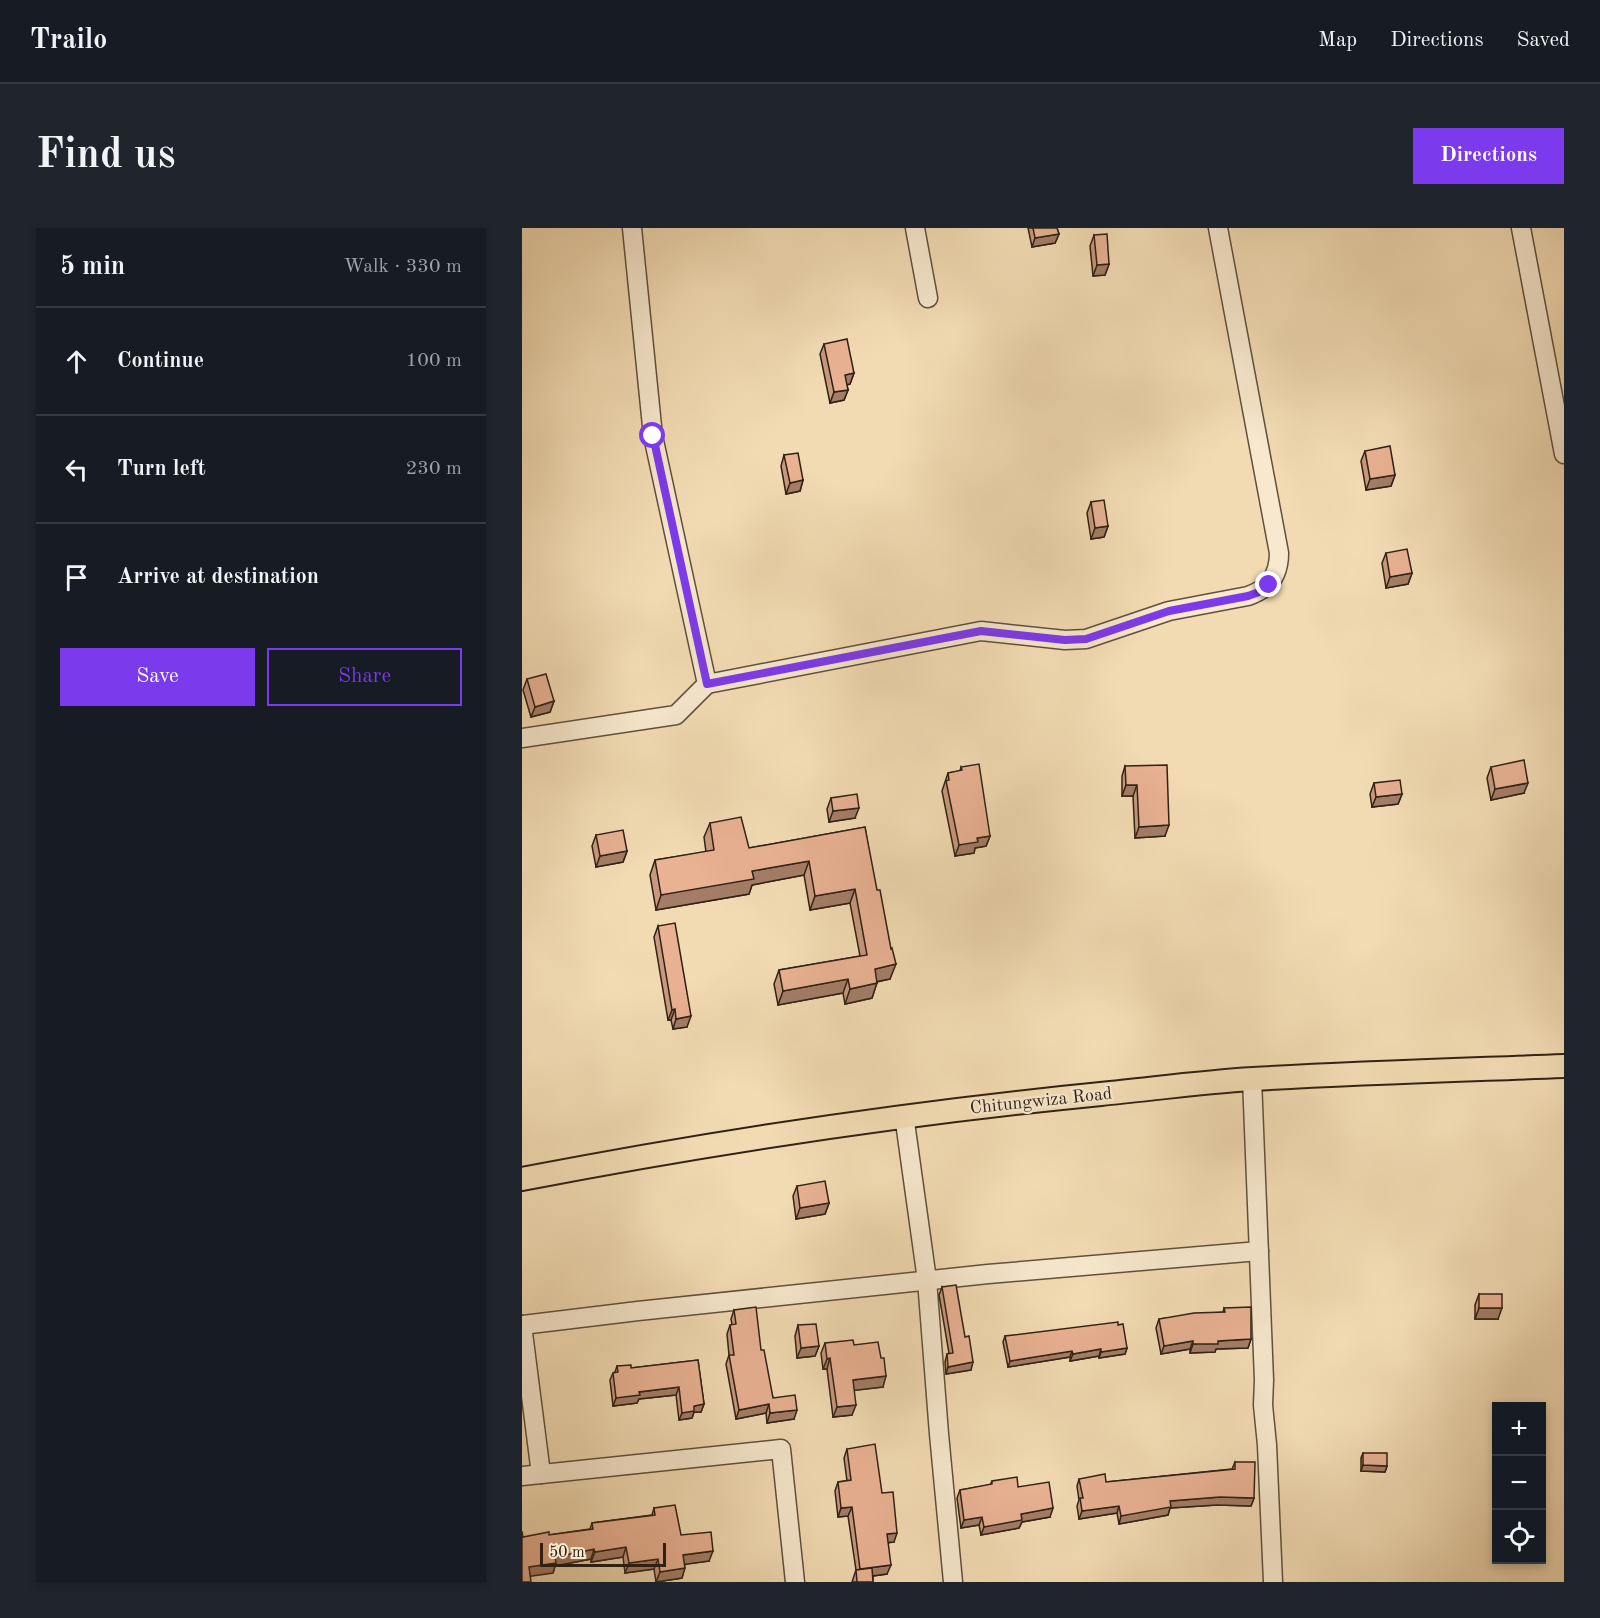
<!DOCTYPE html>
<meta charset="utf-8">
<style>
:root{--surface:#171b24;--page:#20242c;--text:#f1f3f6;--muted:#9ea1a6;--line:#363941;--accent:#7c3aed}
body{margin:0;font-family:"Old Standard TT",serif;background:var(--page);color:var(--text)}
.controls{position:absolute;right:18px;bottom:18px;display:grid;overflow:hidden;border-radius:0px;box-shadow:0 3px 9px #0003}
.controls button{width:54px;height:54px;display:grid;place-items:center;padding:0;border:0;border-bottom:2px solid var(--line);background:var(--surface);color:var(--text);font:30px sans-serif}
.scale{position:absolute;left:18px;bottom:15px;width:126px;box-sizing:border-box;padding-left:6px;border:3px solid #302114;border-top:0;font-size:16px;line-height:21px;white-space:nowrap;color:#302114;-webkit-text-stroke:4px #f7e8ce;paint-order:stroke}
.stop{position:absolute;width:18px;height:18px;margin:-14px;border:4px solid #7c3aed;border-radius:50%;background:#fff}
.stop.end{background:#7c3aed;border-color:#fff;box-shadow:0 2px 6px #0008}
.list{margin:0;padding:0;list-style:none}
h2{display:flex;justify-content:space-between;align-items:center;height:78px;margin:0;padding:0 24px;font-size:26px}
h2 small{font-size:20px;font-weight:400;color:var(--muted)}
.list li{display:grid;grid-template-columns:39px 1fr auto;gap:18px;align-items:center;box-sizing:border-box;height:108px;padding:0 24px;border-top:2px solid var(--line)}
.list b{display:block;font-size:22px;white-space:nowrap}
.list em{font-size:20px;font-style:normal;color:var(--muted)}
.actions{display:flex;gap:12px;padding:18px 24px}
.actions a{flex:1;padding:14px 0;border:2px solid var(--accent);border-radius:0px;text-align:center;font-size:21px;color:var(--accent)}
.actions .main{background:var(--accent);color:#fff}
.icon{flex:none;width:33px;height:33px;fill:none;stroke:currentColor;stroke-width:2;stroke-linecap:round;stroke-linejoin:round}
.map{position:relative;flex:none;width:1042px;height:1354px;overflow:hidden;border-radius:0px}
header{display:flex;align-items:center;gap:36px;box-sizing:border-box;height:84px;padding:0 30px;background:var(--surface);border-bottom:2px solid var(--line)}
header strong{font-size:28px}
nav{display:flex;gap:33px;margin-inline-start:auto;font-size:21px}
.intro{display:flex;align-items:center;justify-content:space-between;box-sizing:border-box;height:144px;padding:0 36px}
h1{margin:0;font-size:42px}
.button{padding:15px 27px;border-radius:0px;background:var(--accent);color:#fff;font-size:21px;font-weight:700}
main{display:flex;gap:36px;padding:0 36px}
aside{flex:1;background:var(--surface);border-radius:0px;box-shadow:0 3px 9px #0003}
.map>svg:first-child{display:block}
.lines{fill:none;stroke-linecap:round;stroke-linejoin:round}
.minor-casing{stroke:#60503c;stroke-width:21}
.major-casing{stroke:#302114;stroke-width:26}
.minor{stroke:#f7e8ce;stroke-width:18}
.major{stroke:#f2dbb3;stroke-width:22}
.wall{fill:#c8997e;stroke:#302114;stroke-width:1.5}
.shaded-wall{fill:#a37d67;stroke:#302114;stroke-width:1.5}
.building{fill:#e9b293;stroke:#302114;stroke-width:1.5}
.route{stroke:#7c3aed;stroke-width:8}
.labels{text-anchor:middle;stroke-width:4.5;stroke-linejoin:round;paint-order:stroke}
.street-label{font-size:18px;fill:#302114;stroke:#f7e8ce}
</style>
<header>
<strong>Trailo</strong>
<nav><a>Map</a><a>Directions</a><a>Saved</a></nav>
</header>
<div class="intro"><h1>Find us</h1><a class="button">Directions</a></div>
<main>
<aside>
<h2>5 min<small>Walk · 330 m</small></h2>
<ul class="list">
<li><svg class="icon" aria-label="ahead" viewBox="0 0 24 24"><path d="M12 20V5M6 11l6-6 6 6"/></svg><div><b>Continue</b></div><em>100 m</em></li>
<li><svg class="icon" aria-label="left" viewBox="0 0 24 24"><path d="M17 20v-9H6M10 6l-5 5 5 5"/></svg><div><b>Turn left</b></div><em>230 m</em></li>
<li><svg class="icon" aria-label="arrive" viewBox="0 0 24 24"><path d="M6 21V4h12l-3 4 3 4H6"/></svg><div><b>Arrive at destination</b></div></li>
</ul>
<div class="actions"><a class="main">Save</a><a>Share</a></div>
</aside>
<div class="map">
<svg width="1042" height="1354" viewBox="0 0 1042 1354">
<rect width="100%" height="100%" fill="#f2dbb3"/>
<filter id="stains"><feTurbulence type="fractalNoise" baseFrequency=".00333" numOctaves="4"/><feColorMatrix values="0 0 0 0 .2 0 0 0 0 .09 0 0 0 0 .02 0 0 0 .5 -.17"/></filter>
<radialGradient id="worn" r=".72"><stop offset=".6" stop-color="#630" stop-opacity="0"/><stop offset="1" stop-color="#630" stop-opacity=".3"/></radialGradient>
<g class="lines">
<g class="minor-casing">
<g id="minor">
<polyline points="393,0 406,70"/>
<polyline points="999,0 1042,226"/>
<path d="M185,456l274,-53 84,9 21,-1 83,-28 79,-15c21,-7 31,-21 31,-43l-61,-325"/>
<polyline points="0,510 154,487 185,456 131,208 110,0"/>
<polyline points="730,851 742,1152 741,1177 745,1217 751,1354"/>
<polyline points="382,887 405,1052 417,1206 431,1354"/>
<polyline points="0,1097 116,1083 466,1046 737,1023"/>
<polyline points="0,1097 19,1246"/>
<polyline points="0,1248 259,1221 273,1354"/>
</g>
</g>
<g class="major-casing">
<path id="major" d="M0,951c192,-37 385,-66 579,-85 51,-5 101,-12 152,-15 104,-6 207,-9 311,-13"/>
</g>
<use href="#minor" class="minor"/>
<use href="#major" class="major"/>
</g>
<g class="wall">
<polygon points="506,0 535,0 537,6 533,15 510,19"/>
<polygon points="572,7 587,36 583,47 571,48 568,18"/>
<polygon points="302,116 332,145 328,156 325,157 326,162 322,172 308,175 298,126"/>
<polygon points="843,223 873,247 869,258 844,262 839,233"/>
<polygon points="262,227 281,252 278,263 264,266 259,238"/>
<polygon points="569,274 586,298 582,309 569,311 565,285"/>
<polygon points="864,325 890,345 886,356 864,360 860,335"/>
<polygon points="5,451 32,473 28,484 9,489 1,462"/>
<polygon points="603,538 643,608 613,610 611,568 600,568 600,548"/>
<polygon points="439,539 468,608 464,618 453,620 452,625 433,628 420,563 426,545 438,543"/>
<polygon points="969,539 1002,565 969,572 965,550"/>
<polygon points="852,555 880,566 876,576 850,579 848,566"/>
<polygon points="309,570 333,590 307,594 305,581"/>
<polygon points="188,595 227,620 343,599 368,751 355,754 350,770 323,776 321,765 256,777 252,756 257,742 338,728 328,675 288,682 282,647 230,657 227,666 134,682 128,647 133,632 184,624 182,609"/>
<polygon points="74,607 105,623 101,634 74,639 70,618"/>
<polygon points="136,698 165,799 151,801 149,792 146,792 132,709"/>
<polygon points="275,958 307,975 303,986 274,991 271,968"/>
<polygon points="420,1059 449,1142 424,1146 423,1134 425,1126 427,1125 417,1067"/>
<polygon points="957,1066 976,1091 953,1091 953,1077"/>
<polygon points="702,1080 729,1111 726,1120 694,1121 693,1124 668,1125 668,1121 639,1126 634,1100 637,1091 701,1084"/>
<polygon points="212,1082 239,1122 251,1170 272,1191 245,1195 244,1185 214,1191 204,1136 207,1127 205,1106 208,1097 210,1097 209,1091"/>
<polygon points="276,1097 297,1118 293,1128 275,1130 273,1108"/>
<polygon points="483,1108 605,1120 603,1126 577,1130 577,1128 548,1133 548,1129 486,1139 481,1114"/>
<polygon points="303,1115 332,1117 361,1159 332,1162 330,1187 311,1189 305,1141 301,1141 299,1125"/>
<polygon points="176,1132 182,1176 179,1184 172,1184 170,1190 157,1192 154,1167 117,1171 115,1175 91,1178 88,1152 91,1145 93,1144 95,1138 109,1140"/>
<polygon points="325,1221 360,1265 372,1314 366,1315 365,1346 351,1348 351,1354 330,1354 334,1342 326,1288 316,1289 313,1263 316,1254 325,1253 322,1230"/>
<polygon points="841,1225 865,1238 863,1244 839,1243 839,1230"/>
<polygon points="713,1234 732,1270 729,1278 695,1277 648,1280 646,1287 597,1296 595,1285 557,1291 555,1278 557,1272 555,1258 557,1251 584,1254 710,1241"/>
<polygon points="470,1253 496,1259 528,1289 500,1294 497,1300 459,1307 457,1297 439,1300 435,1270 438,1262 468,1257"/>
<polygon points="132,1280 159,1307 187,1333 163,1336 160,1350 134,1354 132,1341 103,1345 101,1329 69,1334 69,1331 33,1338 31,1345 27,1307 68,1301 70,1295 130,1287"/>
</g>
<g class="shaded-wall">
<polygon points="537,6 533,15 510,19 513,10"/>
<polygon points="587,36 583,47 571,48 575,37"/>
<polygon points="332,145 328,156 319,158 323,147"/>
<polygon points="326,162 322,172 308,175 312,164"/>
<polygon points="873,247 869,258 844,262 848,251"/>
<polygon points="281,252 278,263 264,266 268,255"/>
<polygon points="586,298 582,309 569,311 573,300"/>
<polygon points="890,345 886,356 864,360 868,349"/>
<polygon points="32,473 28,484 9,489 13,479"/>
<polygon points="1006,555 1002,565 969,572 973,561"/>
<polygon points="604,557 615,557 611,568 600,568"/>
<polygon points="880,566 876,576 850,579 854,569"/>
<polygon points="337,580 333,590 307,594 311,583"/>
<polygon points="647,597 643,608 613,610 617,599"/>
<polygon points="468,608 464,618 453,620 452,625 433,628 437,617 455,610"/>
<polygon points="105,623 101,634 74,639 78,628"/>
<polygon points="287,633 282,647 230,657 227,666 134,682 139,667 230,643"/>
<polygon points="333,661 328,675 288,682 293,668"/>
<polygon points="374,736 368,751 347,755 353,741"/>
<polygon points="326,751 321,765 256,777 261,763"/>
<polygon points="355,755 350,770 323,776 328,761"/>
<polygon points="153,781 149,792 146,792 150,782"/>
<polygon points="169,788 165,799 151,801 154,791"/>
<polygon points="307,975 303,986 274,991 278,980"/>
<polygon points="957,1080 980,1080 976,1091 953,1091"/>
<polygon points="729,1111 726,1120 694,1121 693,1124 668,1125 671,1116 696,1113"/>
<polygon points="671,1113 668,1121 639,1126 642,1118"/>
<polygon points="297,1118 293,1128 275,1130 279,1120"/>
<polygon points="605,1120 603,1126 577,1130 579,1124"/>
<polygon points="579,1121 577,1128 548,1133 551,1126"/>
<polygon points="550,1123 548,1129 486,1139 488,1133"/>
<polygon points="308,1130 305,1141 301,1141 305,1131"/>
<polygon points="451,1134 449,1142 424,1146 426,1139"/>
<polygon points="364,1148 361,1159 327,1163 331,1152"/>
<polygon points="157,1159 154,1167 117,1171 115,1175 91,1178 94,1170 117,1164"/>
<polygon points="182,1176 179,1184 172,1184 170,1190 157,1192 160,1185 172,1178"/>
<polygon points="247,1176 244,1185 214,1191 217,1182"/>
<polygon points="334,1177 330,1187 311,1189 315,1179"/>
<polygon points="275,1182 272,1191 245,1195 248,1185"/>
<polygon points="841,1237 865,1238 863,1244 839,1243"/>
<polygon points="698,1269 732,1270 729,1278 695,1277 648,1280 646,1287 597,1296 599,1288 648,1273"/>
<polygon points="597,1278 595,1285 557,1291 560,1283"/>
<polygon points="330,1279 326,1288 316,1289 319,1280"/>
<polygon points="531,1280 528,1289 500,1294 497,1300 459,1307 462,1299 499,1286"/>
<polygon points="460,1289 457,1297 439,1300 442,1292"/>
<polygon points="375,1305 372,1314 361,1315 365,1306"/>
<polygon points="104,1319 101,1329 69,1334 73,1324"/>
<polygon points="72,1321 69,1331 33,1338 31,1345 3,1349 7,1339 33,1329"/>
<polygon points="191,1323 187,1333 158,1337 161,1327"/>
<polygon points="136,1331 132,1341 103,1345 107,1335"/>
<polygon points="369,1337 365,1346 335,1350 338,1341"/>
<polygon points="163,1340 160,1350 134,1354 138,1344"/>
</g>
<g class="building">
<polygon points="511,0 535,0 537,6 513,10"/>
<polygon points="585,6 587,36 575,37 572,7"/>
<polygon points="325,111 332,145 323,147 326,162 312,164 302,116"/>
<polygon points="868,218 873,247 848,251 843,223"/>
<polygon points="276,225 281,252 268,255 262,227"/>
<polygon points="582,272 586,298 573,300 569,274"/>
<polygon points="885,321 890,345 868,349 864,325"/>
<polygon points="24,446 32,473 13,479 5,451"/>
<polygon points="1002,532 1006,555 973,561 969,539"/>
<polygon points="457,536 468,608 455,610 456,614 437,617 424,553 427,552 426,545 440,542 439,539"/>
<polygon points="645,537 647,597 617,599 615,557 604,557 603,538"/>
<polygon points="878,552 880,566 854,569 852,555"/>
<polygon points="335,566 337,580 311,583 309,570"/>
<polygon points="219,589 227,620 343,599 355,662 358,662 369,721 370,720 374,736 353,741 355,755 328,761 326,751 261,763 257,742 345,727 333,661 293,668 287,633 230,643 232,651 139,667 133,632 192,622 188,595"/>
<polygon points="101,602 105,623 78,628 74,607"/>
<polygon points="153,695 169,788 154,791 153,781 150,782 136,698"/>
<polygon points="303,953 307,975 278,980 275,958"/>
<polygon points="434,1057 443,1109 447,1108 451,1134 426,1139 425,1126 431,1125 420,1059"/>
<rect x="957" y="1066" width="23" height="14"/>
<polygon points="234,1079 239,1122 242,1122 251,1170 273,1167 275,1182 248,1185 247,1176 217,1182 207,1127 212,1127 208,1097 214,1096 212,1082"/>
<polygon points="729,1079 729,1111 696,1113 696,1116 671,1116 671,1113 642,1118 637,1091 672,1085 703,1084 702,1080"/>
<polygon points="596,1094 596,1097 601,1096 605,1120 579,1124 579,1121 551,1126 550,1123 488,1133 483,1108"/>
<polygon points="294,1096 297,1118 279,1120 276,1097"/>
<polygon points="331,1112 332,1117 356,1114 359,1130 362,1130 364,1148 331,1152 334,1177 315,1179 308,1130 305,1131 303,1115"/>
<polygon points="176,1132 182,1176 172,1178 172,1183 160,1185 157,1159 117,1164 118,1167 94,1170 91,1145 96,1144 95,1138 109,1137 109,1140"/>
<polygon points="353,1216 360,1265 371,1264 375,1305 365,1306 369,1337 338,1341 330,1279 319,1280 316,1254 329,1252 325,1221"/>
<polygon points="841,1225 865,1225 865,1238 841,1237"/>
<polygon points="713,1234 733,1234 732,1270 698,1269 648,1273 649,1279 599,1288 597,1278 560,1283 558,1270 561,1270 557,1251 583,1246 584,1254 713,1241"/>
<polygon points="495,1249 496,1259 527,1254 531,1280 499,1286 500,1292 462,1299 460,1289 442,1292 438,1262 470,1256 470,1253"/>
<polygon points="153,1277 159,1307 189,1304 191,1323 161,1327 163,1340 138,1344 136,1331 107,1335 104,1319 73,1324 72,1321 33,1329 34,1335 7,1339 9,1354 0,1354 0,1303 1,1309 27,1304 27,1307 71,1301 70,1295 133,1287 132,1280"/>
<polygon points="350,1340 351,1354 335,1354 334,1342"/>
</g>
<g class="lines">
<polyline class="route" points="131,208 185,456 459,403 543,412 564,411 647,383 726,368 737,364 747,357"/>
</g>
<g class="labels">
<g class="street-label">
<text transform="translate(519 872) rotate(-6)" y="6">Chitungwiza Road</text>
</g>
</g>
<rect width="100%" height="100%" filter="url(#stains)"/>
<rect width="100%" height="100%" fill="url(#worn)"/>
</svg>
<div class="controls">
<button>+</button>
<button>−</button>
<button><svg class="icon" aria-label="locate" viewBox="0 0 24 24"><circle cx="12" cy="12" r="6"/><path d="M12 2v4M12 18v4M2 12h4M18 12h4"/></svg></button>
</div>
<div class="scale">50 m</div>
<div class="stop" style="left:131px;top:208px"></div>
<div class="stop end" style="left:747px;top:357px"></div>
</div>
</main>
